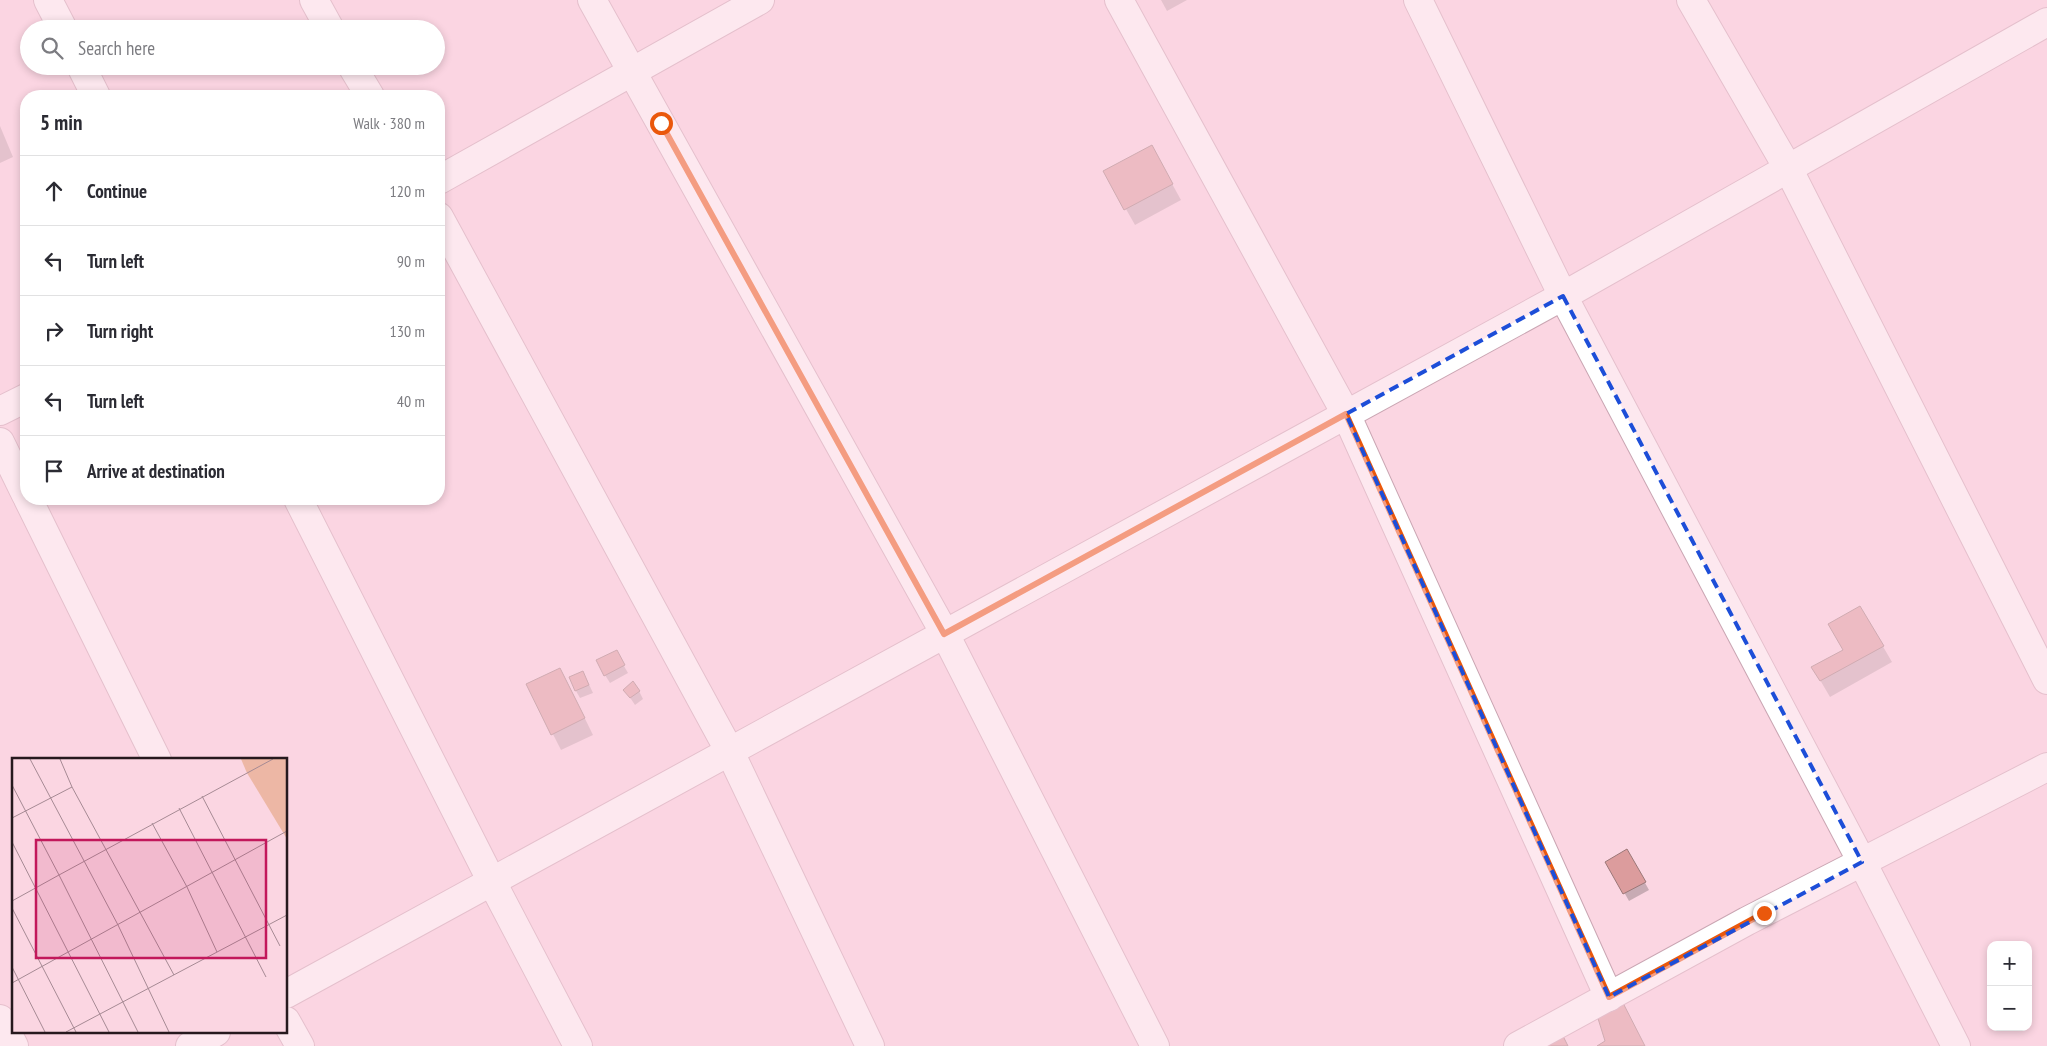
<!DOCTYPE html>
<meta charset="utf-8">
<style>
:root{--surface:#fff;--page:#f2f2f3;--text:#2b2b33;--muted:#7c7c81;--line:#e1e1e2}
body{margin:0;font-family:"PT Sans Narrow",sans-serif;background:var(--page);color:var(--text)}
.controls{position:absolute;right:15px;bottom:15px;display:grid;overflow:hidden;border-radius:10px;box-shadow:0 2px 8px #0003}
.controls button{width:45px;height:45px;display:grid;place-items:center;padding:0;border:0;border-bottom:1px solid var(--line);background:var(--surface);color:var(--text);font:25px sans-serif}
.stop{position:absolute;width:15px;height:15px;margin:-11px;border:4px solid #ea580c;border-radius:50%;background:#fff}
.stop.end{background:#ea580c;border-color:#fff;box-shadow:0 1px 5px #0008}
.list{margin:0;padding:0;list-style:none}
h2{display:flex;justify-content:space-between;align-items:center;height:65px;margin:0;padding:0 20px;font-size:21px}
h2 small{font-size:16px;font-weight:400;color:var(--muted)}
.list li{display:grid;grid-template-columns:32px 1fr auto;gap:15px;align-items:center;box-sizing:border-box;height:70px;padding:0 20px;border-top:1px solid var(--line)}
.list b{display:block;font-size:19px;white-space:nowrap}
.list em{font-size:16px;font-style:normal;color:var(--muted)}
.icon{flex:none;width:28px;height:28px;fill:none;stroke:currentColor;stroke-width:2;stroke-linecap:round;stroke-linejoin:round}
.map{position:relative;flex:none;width:2047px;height:1046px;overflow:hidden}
.search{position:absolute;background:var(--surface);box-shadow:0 2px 8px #0003;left:20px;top:20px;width:425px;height:55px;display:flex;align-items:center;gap:12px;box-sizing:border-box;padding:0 18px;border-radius:28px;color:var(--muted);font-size:19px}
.panel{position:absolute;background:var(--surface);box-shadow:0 2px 8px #0003;left:20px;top:90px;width:425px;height:415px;border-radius:20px}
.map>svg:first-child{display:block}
.shadow{fill:#0003}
.building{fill:#dc9c9d;stroke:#9b7878}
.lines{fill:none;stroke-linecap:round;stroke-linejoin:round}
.street-casing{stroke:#caa6b3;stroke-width:30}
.street{stroke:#fff;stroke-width:28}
.route{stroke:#ea580c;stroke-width:6}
.marked{fill:none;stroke:#1d4ed8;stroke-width:4;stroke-dasharray:10 6;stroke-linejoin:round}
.inset-road{fill:none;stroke:#a68a94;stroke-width:1}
.view{fill:#c2185b;fill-opacity:0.15;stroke:#c2185b;stroke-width:2.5}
.inset-edge{fill:none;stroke:#26191e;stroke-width:2.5}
</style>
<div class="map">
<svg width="2047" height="1046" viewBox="0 0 2047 1046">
<rect width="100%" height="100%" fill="#fbd6e2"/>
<g class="shadow">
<polygon points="1161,0 1187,0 1167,11"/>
<polygon points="0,126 13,157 0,163"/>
<polygon points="1160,162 1181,200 1135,225 1105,172"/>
<polygon points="1860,607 1892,662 1830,697 1813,668 1845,650"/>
<polygon points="616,652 628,673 610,683 605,675"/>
<polygon points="587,680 593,693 580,698 576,691"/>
<polygon points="528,685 569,686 593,735 561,750"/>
<polygon points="625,690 639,691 643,699 635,705"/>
<polygon points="1627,851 1649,890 1629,901 1607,862"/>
</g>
<g class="building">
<polygon points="1152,145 1173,184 1124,210 1103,171"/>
<polygon points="1860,606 1884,646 1820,681 1811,667 1843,650 1828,624"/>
<polygon points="617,650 625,665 604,676 596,660"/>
<polygon points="560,668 585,718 551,735 526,684"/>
<polygon points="583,671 589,685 575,691 569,677"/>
<polygon points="633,681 640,691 630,698 623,690"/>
<polygon points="1627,849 1646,882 1623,894 1605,862"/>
<polygon points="1621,999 1645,1046 1597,1046 1605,1041 1596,1012"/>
<polygon points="1561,1032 1568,1046 1535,1046"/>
</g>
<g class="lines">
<g class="street-casing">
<g id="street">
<polyline points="48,0 63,29"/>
<polyline points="314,0 330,29"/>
<polyline points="592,0 945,634 1155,1046"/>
<polyline points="1119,0 1346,414 1609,997"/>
<polyline points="1418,0 1563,296 1862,862 1956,1046"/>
<polyline points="1691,0 1789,170 2047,680"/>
<polyline points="81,66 96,96"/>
<polyline points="352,66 370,96"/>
<polyline points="439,180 760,0"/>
<polyline points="439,217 730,752 870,1046"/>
<polyline points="0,411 26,398"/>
<polyline points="0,442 26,495"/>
<polyline points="28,499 157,760"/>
<polyline points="298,499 492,882 578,1046"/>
<polyline points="286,994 1563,296 2047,22"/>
<polyline points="0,1019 14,1046"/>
<polyline points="286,1021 300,1046"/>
<polyline points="190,1046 216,1032"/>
<polyline points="1518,1046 1747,921 2047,767"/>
</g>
</g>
<use href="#street" class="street"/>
</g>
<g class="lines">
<polyline class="route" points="661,123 944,634 1346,414 1609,997 1764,913"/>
</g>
<path d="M0 0H2047V1046H0ZM1563,296l299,566 -253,135 -263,-583z" fill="#fbd6e2" fill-opacity=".55" fill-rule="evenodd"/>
<path class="marked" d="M1563,296l299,566 -253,135 -263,-583z"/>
<g transform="translate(12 758)">
<rect width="275" height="275" fill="#fbd6e2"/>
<path d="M229,1h46v80l-40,-66z" fill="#edb7a5"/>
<path class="inset-road" d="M18,1l88,166 51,107M0,27l47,90 -47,26M60,29l102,188M190,38l78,150M167,50l87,169M0,60l60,-31 -12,-28M140,65l35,64 30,65M0,84l97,190M0,150l64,124M0,209l33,65M0,225l275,-152M54,274l221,-117M126,274l-79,-157 214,-116"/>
<path class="view" d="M24,82h230v118h-230z"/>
<rect width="275" height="275" class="inset-edge"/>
</g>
</svg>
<div class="controls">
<button>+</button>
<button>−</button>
</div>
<div class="stop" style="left:661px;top:123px"></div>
<div class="stop end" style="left:1764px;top:913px"></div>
<div class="search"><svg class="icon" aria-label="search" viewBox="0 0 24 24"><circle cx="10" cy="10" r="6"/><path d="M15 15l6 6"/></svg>Search here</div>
<section class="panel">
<h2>5 min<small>Walk · 380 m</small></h2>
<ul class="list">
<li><svg class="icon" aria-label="ahead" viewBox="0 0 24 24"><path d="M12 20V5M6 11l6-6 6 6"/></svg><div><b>Continue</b></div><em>120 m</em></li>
<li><svg class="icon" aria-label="left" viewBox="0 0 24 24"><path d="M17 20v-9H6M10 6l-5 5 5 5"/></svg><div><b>Turn left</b></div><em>90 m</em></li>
<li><svg class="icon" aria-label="right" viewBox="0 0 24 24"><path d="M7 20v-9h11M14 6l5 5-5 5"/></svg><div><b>Turn right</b></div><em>130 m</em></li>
<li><svg class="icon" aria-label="left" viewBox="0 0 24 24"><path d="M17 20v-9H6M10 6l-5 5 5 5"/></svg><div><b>Turn left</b></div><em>40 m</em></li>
<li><svg class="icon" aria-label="arrive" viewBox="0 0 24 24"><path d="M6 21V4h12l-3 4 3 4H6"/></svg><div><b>Arrive at destination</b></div></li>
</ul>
</section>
</div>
